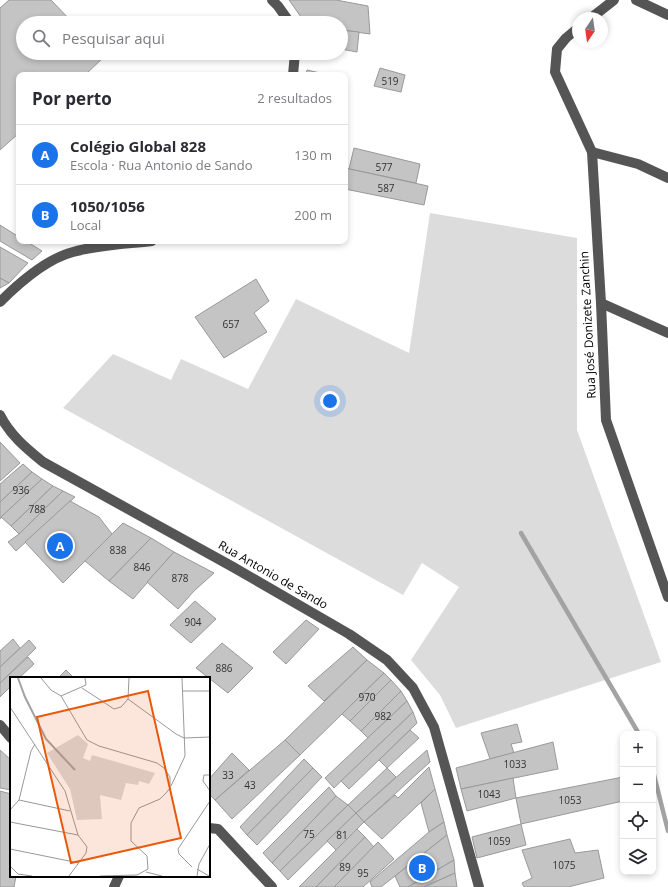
<!DOCTYPE html>
<html lang="pt">
<meta charset="utf-8">
<style>
:root{--surface:#fff;--page:#f7f7f7;--text:#2b2b33;--muted:#7c7c81;--line:#e1e1e2;--accent:#1a73e8}
body{margin:0;font-family:"Open Sans",sans-serif;background:var(--page);color:var(--text)}
.controls{position:absolute;right:12px;bottom:12px;display:grid;overflow:hidden;border-radius:8px;box-shadow:0 2px 6px #0003}
.controls button{width:36px;height:36px;display:grid;place-items:center;padding:0;border:0;border-bottom:1px solid var(--line);background:var(--surface);color:var(--text);font:20px sans-serif}
.compass{position:absolute;left:572px;top:12px;width:36px;height:36px;border-radius:50%;background:var(--surface);box-shadow:0 2px 6px #0003;rotate:193deg}
.you{position:absolute;left:330px;top:401px;width:14px;height:14px;margin:-10px;border:3px solid #fff;border-radius:50%;background:#1a73e8;box-shadow:0 0 0 6px #1a73e833}
.badge{display:grid;place-items:center;width:26px;height:26px;border-radius:50%;background:var(--accent);color:#fff;font-size:13px;font-weight:700}
.pin{position:absolute;translate:-50% -50%;border:2px solid #fff;box-shadow:0 1px 4px #0006}
.list{margin:0;padding:0;list-style:none}
h2{display:flex;justify-content:space-between;align-items:center;height:52px;margin:0;padding:0 16px;font-size:17px}
h2 small{font-size:13px;font-weight:400;color:var(--muted)}
.list li{display:grid;grid-template-columns:26px 1fr auto;gap:12px;align-items:center;box-sizing:border-box;height:60px;padding:0 16px;border-top:1px solid var(--line)}
.list b{display:block;font-size:15px;white-space:nowrap}
.list p{margin:0;font-size:13px;white-space:nowrap;color:var(--muted)}
.list em{font-size:13px;font-style:normal;color:var(--muted)}
.icon{flex:none;width:22px;height:22px;fill:none;stroke:currentColor;stroke-width:2;stroke-linecap:round;stroke-linejoin:round}
.map{position:relative;flex:none;width:668px;height:887px;overflow:hidden}
.search{position:absolute;background:var(--surface);box-shadow:0 2px 6px #0003;left:16px;top:16px;width:332px;height:44px;display:flex;align-items:center;gap:10px;box-sizing:border-box;padding:0 14px;border-radius:22px;color:var(--muted);font-size:15px}
.panel{position:absolute;background:var(--surface);box-shadow:0 2px 6px #0003;left:16px;top:72px;width:332px;height:172px;border-radius:8px}
.map>svg:first-child{display:block}
.green{fill:#dcdcdc}
.lines{fill:none;stroke-linecap:round;stroke-linejoin:round}
.stream{stroke:#a3a3a3;stroke-width:4.5}
.building{fill:#c4c4c4;stroke:#999}
.minor{stroke:#555;stroke-width:10}
.labels{text-anchor:middle;stroke-width:3;stroke-linejoin:round;paint-order:stroke}
.number-label{font-size:10px;fill:#313131}
.street-label{font-size:12px;fill:#000;stroke:#fff}
.inset-river{fill:none;stroke:#a3a3a3;stroke-width:2}
.inset-road{fill:none;stroke:#999;stroke-width:1}
.view{fill:#e8590c;fill-opacity:0.15;stroke:#e8590c;stroke-width:2}
.inset-edge{fill:none;stroke:#000;stroke-width:2}
</style>
<div class="map">
<svg width="668" height="887" viewBox="0 0 668 887">
<rect width="100%" height="100%" fill="#fff"/>
<polygon class="green" points="430,213 577,238 577,430 661,662 456,728 440,695 411,660 459,587 422,563 403,595 63,408 113,354 171,380 181,359 248,389 296,299 409,353"/>
<g class="lines">
<g class="stream">
<polyline points="521,533 639,734"/>
<polyline points="653,771 668,831"/>
</g>
</g>
<g class="building">
<polygon points="9,0 51,0 73,23 23,23 23,53 102,53 105,56 85,75 19,75 19,133 0,150 0,8"/>
<polygon points="289,0 336,0 368,6 370,34 341,30 341,23 319,23 301,17"/>
<polygon points="301,17 319,23 303,23"/>
<polygon points="341,30 359,32 357,52 341,49"/>
<polygon points="380,68 405,75 401,92 374,86"/>
<polygon points="307,70 329,75 306,75"/>
<polygon points="354,148 420,164 416,183 349,169"/>
<polygon points="345,168 428,186 424,205 345,189"/>
<polygon points="0,225 19,237 19,241 26,241 42,251 32,260 0,241"/>
<polygon points="0,247 28,263 9,283 0,278"/>
<polygon points="0,278 9,283 0,288"/>
<polygon points="256,279 269,301 254,313 267,332 224,358 195,317"/>
<polygon points="0,442 20,463 0,481"/>
<polygon points="23,464 32,472 0,502 0,484"/>
<polygon points="32,472 42,479 0,519 0,502"/>
<polygon points="42,479 53,486 11,526 1,517"/>
<polygon points="53,486 63,491 19,534 11,526"/>
<polygon points="63,491 75,497 16,551 8,542 19,534"/>
<polygon points="70,501 99,517 112,534 63,583 25,542"/>
<polygon points="123,523 151,538 109,581 85,561"/>
<polygon points="151,538 174,552 133,599 109,581"/>
<polygon points="174,552 214,573 194,591 178,609 147,582"/>
<polygon points="195,601 216,619 191,643 170,625"/>
<polygon points="306,620 319,629 286,664 273,652"/>
<polygon points="13,639 20,648 0,667 0,651"/>
<polygon points="29,640 36,648 0,683 0,667"/>
<polygon points="222,643 253,668 228,693 196,668"/>
<polygon points="353,647 367,660 324,701 308,686"/>
<polygon points="28,657 34,664 19,678 11,678 11,686 0,697 0,683"/>
<polygon points="367,660 384,673 300,755 285,740"/>
<polygon points="66,670 73,677 72,678 58,678"/>
<polygon points="384,673 391,680 350,721 342,714"/>
<polygon points="391,680 401,691 361,731 350,721"/>
<polygon points="401,691 407,701 368,738 361,731"/>
<polygon points="407,701 413,712 334,788 325,778"/>
<polygon points="413,712 417,723 349,789 341,781"/>
<polygon points="517,724 522,742 511,744 514,753 490,759 481,733"/>
<polygon points="410,730 419,738 387,768 379,760"/>
<polygon points="285,740 300,755 232,819 215,800"/>
<polygon points="553,742 558,769 461,789 456,768"/>
<polygon points="0,750 11,760 11,790 0,788"/>
<polygon points="427,750 430,762 364,822 356,813"/>
<polygon points="232,753 249,770 215,800 209,794 209,779"/>
<polygon points="304,759 313,768 247,835 240,827"/>
<polygon points="429,767 435,789 382,839 364,822 395,795 398,798"/>
<polygon points="313,768 322,777 257,845 247,835"/>
<polygon points="387,768 396,777 356,813 348,805"/>
<polygon points="623,777 623,801 521,824 516,798"/>
<polygon points="513,778 516,798 467,811 461,789"/>
<polygon points="329,787 336,796 272,863 263,853"/>
<polygon points="435,789 444,822 429,832 421,803"/>
<polygon points="0,791 11,794 11,876 16,876 14,887 0,887"/>
<polygon points="336,796 348,805 280,871 272,863"/>
<polygon points="348,805 356,813 288,880 280,871"/>
<polygon points="356,813 364,822 336,850 327,841"/>
<polygon points="444,822 447,835 381,887 372,887 370,882 429,832"/>
<polygon points="521,824 526,845 477,858 472,837"/>
<polygon points="357,829 365,837 316,887 299,887"/>
<polygon points="447,835 454,860 408,887 400,887 395,876"/>
<polygon points="365,837 374,847 334,887 316,887"/>
<polygon points="570,839 575,853 598,850 604,878 568,887 524,887 522,883 532,878 522,850"/>
<polygon points="378,842 394,859 363,887 334,887"/>
<polygon points="454,860 455,873 424,887 408,887"/>
<polygon points="455,873 457,887 424,887"/>
</g>
<g class="lines">
<g class="minor">
<polyline points="272,0 278,6 290,23"/>
<polyline points="636,0 668,15"/>
<polyline points="591,18 614,0"/>
<polyline points="578,28 566,38 557,49 555,72 592,152 601,303 606,420 668,597"/>
<polyline points="293,75 295,53"/>
<polyline points="592,152 638,164 668,178"/>
<path d="M0,302c19,-19 46,-43 73,-50 25,-7 53,-8 79,-11"/>
<polyline points="601,303 668,333"/>
<path d="M0,415c10,20 26,33 43,47l190,105 116,67 38,26 26,28 21,39 45,160"/>
<polyline points="0,725 11,738"/>
<polyline points="209,828 218,829 272,887"/>
<polyline points="114,887 119,876"/>
</g>
</g>
<g class="labels">
<g class="number-label">
<text x="390" y="85">519</text>
<text x="384" y="171">577</text>
<text x="386" y="192">587</text>
<text x="231" y="328">657</text>
<text x="21" y="494">936</text>
<text x="37" y="513">788</text>
<text x="118" y="554">838</text>
<text x="142" y="571">846</text>
<text x="180" y="582">878</text>
<text x="193" y="626">904</text>
<text x="224" y="672">886</text>
<text x="367" y="701">970</text>
<text x="383" y="720">982</text>
<text x="515" y="768">1033</text>
<text x="228" y="779">33</text>
<text x="250" y="789">43</text>
<text x="489" y="798">1043</text>
<text x="570" y="804">1053</text>
<text x="309" y="838">75</text>
<text x="342" y="839">81</text>
<text x="499" y="845">1059</text>
<text x="564" y="869">1075</text>
<text x="345" y="871">89</text>
<text x="363" y="877">95</text>
</g>
<g class="street-label">
<text transform="translate(588 325) rotate(-93)" y="4">Rua José Donizete Zanchin</text>
<text transform="translate(273 575) rotate(30)" y="4">Rua Antonio de Sando</text>
</g>
</g>
<g transform="translate(10 677)">
<rect width="200" height="200" fill="#fff"/>
<path d="M68,58l10,9 -5,14 7,3 2,-6 63,18 -6,11 -10,-3 -1,4 -12,-2 -5,17 -21,-5 2,24 -25,1 -7,-31 -23,-36z" fill="#dcdcdc"/>
<path class="inset-river" d="M8,1l7,19 21,42 29,31"/>
<path class="inset-road" d="M31,1l10,12 10,6 26,44 12,6 58,17 7,5 6,9v11l-4,5 -6,6 -21,9 -8,15v18l16,15 1,13 -11,6 -37,1M72,11l32,21 7,-2 7,-8M172,14h28M51,19l25,-11 -1,-7M118,22l48,35 8,4 26,-1M118,22l1,-21M0,30l55,84 13,44 9,12 -1,6 -17,23M200,98h-6l-1,6 7,10M161,109l14,-30 -3,-78M9,123l51,11M0,133l9,-10 12,-49 4,-7M0,145l68,13M0,172l69,14M0,189l8,8 14,2M182,190l-13,-13 -1,-5 32,-48M187,192l12,7M136,195l16,4M187,199l2,-12 11,-20"/>
<path class="view" d="M138,14l33,147 -110,25 -34,-146z"/>
<rect width="200" height="200" class="inset-edge"/>
</g>
</svg>
<div class="controls">
<button>+</button>
<button>−</button>
<button><svg class="icon" aria-label="locate" viewBox="0 0 24 24"><circle cx="12" cy="12" r="6"/><path d="M12 2v4M12 18v4M2 12h4M18 12h4"/></svg></button>
<button><svg class="icon" aria-label="layers" viewBox="0 0 24 24"><path d="M12 4l9 5-9 5-9-5zM3 14l9 5 9-5"/></svg></button>
</div>
<svg class="compass" viewBox="-18 -18 36 36"><path d="M0-13l5 13h-10z" fill="#e53935"/><path d="M0 13l5-13h-10z" fill="#7c7c81"/></svg>
<div class="you"></div>
<div class="pin badge" style="left:60px;top:546px">A</div>
<div class="pin badge" style="left:422px;top:868px">B</div>
<div class="search"><svg class="icon" aria-label="search" viewBox="0 0 24 24"><circle cx="10" cy="10" r="6"/><path d="M15 15l6 6"/></svg>Pesquisar aqui</div>
<section class="panel">
<h2>Por perto<small>2 resultados</small></h2>
<ul class="list">
<li><span class="badge">A</span><div><b>Colégio Global 828</b><p>Escola · Rua Antonio de Sando</p></div><em>130 m</em></li>
<li><span class="badge">B</span><div><b>1050/1056</b><p>Local</p></div><em>200 m</em></li>
</ul>
</section>
</div>
